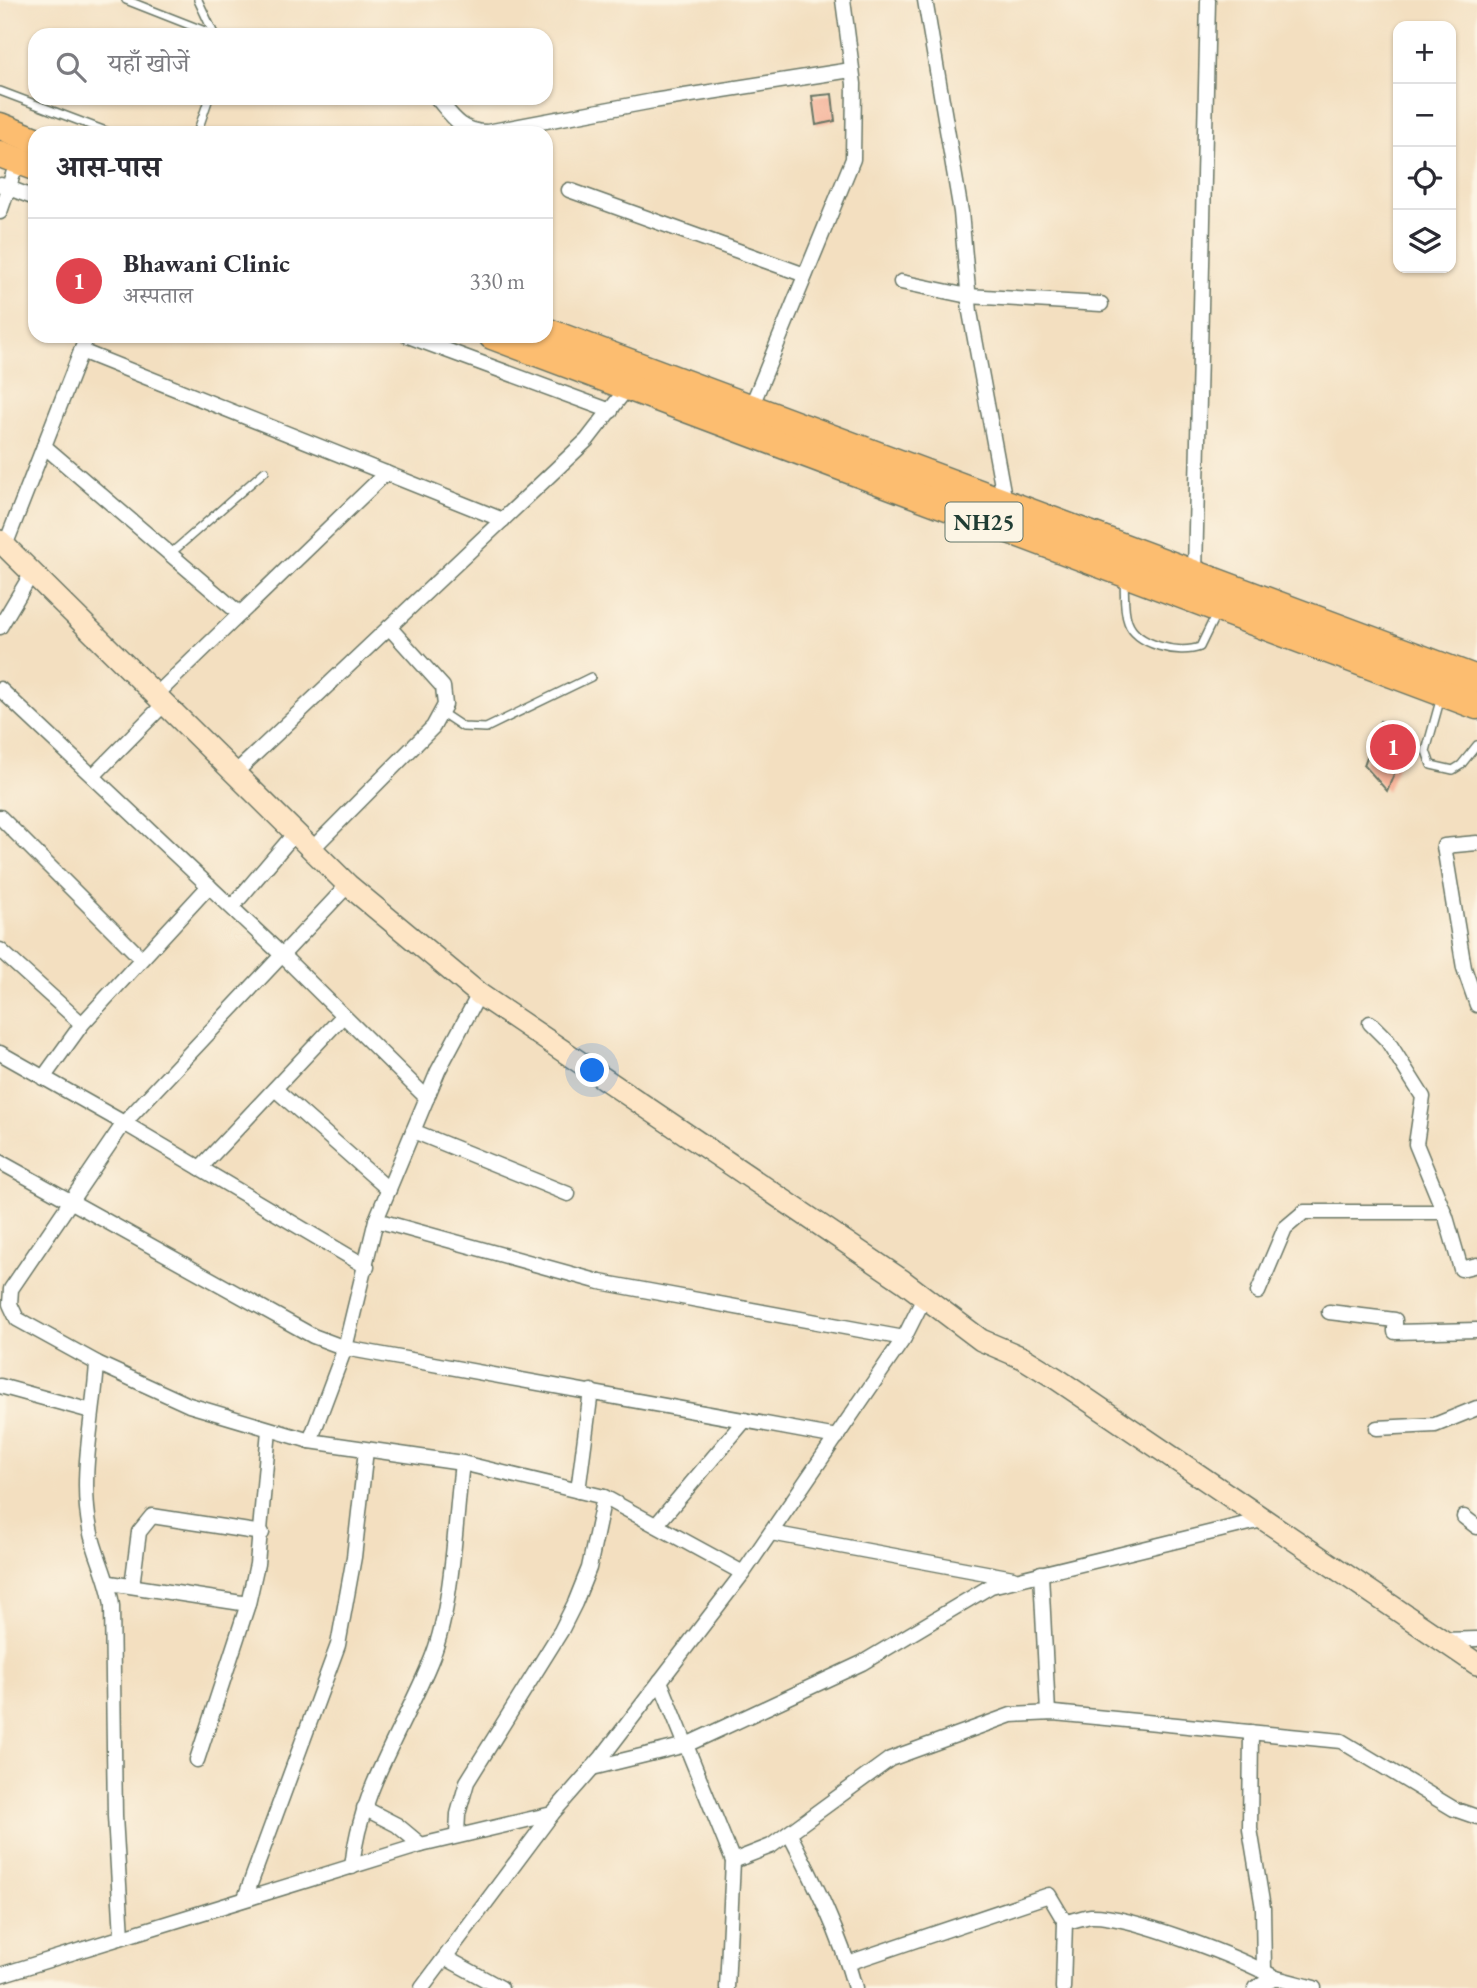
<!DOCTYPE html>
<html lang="hi">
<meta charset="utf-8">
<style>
:root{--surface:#fff;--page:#f2f2f3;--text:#2b2b33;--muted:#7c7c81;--line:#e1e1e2;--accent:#c8321e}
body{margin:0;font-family:"EB Garamond","Noto Serif Devanagari",serif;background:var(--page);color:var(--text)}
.controls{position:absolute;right:21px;top:21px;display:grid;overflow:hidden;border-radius:14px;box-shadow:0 2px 5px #0004}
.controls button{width:63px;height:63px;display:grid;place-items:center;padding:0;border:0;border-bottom:2px solid var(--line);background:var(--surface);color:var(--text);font:35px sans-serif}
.you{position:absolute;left:593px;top:1071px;width:24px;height:24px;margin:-18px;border:5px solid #fff;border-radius:50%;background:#1a73e8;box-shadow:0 0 0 10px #1a73e833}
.badge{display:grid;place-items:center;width:46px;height:46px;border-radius:50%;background:var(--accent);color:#fff;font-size:23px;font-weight:700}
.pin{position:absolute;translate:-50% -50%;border:4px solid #fff;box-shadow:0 2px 7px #0006}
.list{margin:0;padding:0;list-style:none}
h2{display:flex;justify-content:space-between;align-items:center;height:91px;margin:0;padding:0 28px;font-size:30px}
h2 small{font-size:23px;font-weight:400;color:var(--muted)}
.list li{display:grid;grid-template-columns:46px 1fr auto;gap:21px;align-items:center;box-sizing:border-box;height:126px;padding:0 28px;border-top:2px solid var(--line)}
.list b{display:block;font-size:26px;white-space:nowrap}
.list p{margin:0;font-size:23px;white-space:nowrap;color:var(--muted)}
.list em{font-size:23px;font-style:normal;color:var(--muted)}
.icon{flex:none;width:38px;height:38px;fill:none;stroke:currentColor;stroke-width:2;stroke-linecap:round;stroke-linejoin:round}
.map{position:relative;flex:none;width:1477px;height:1988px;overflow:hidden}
.search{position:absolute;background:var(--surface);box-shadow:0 2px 5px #0004;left:28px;top:28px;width:525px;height:77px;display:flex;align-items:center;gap:18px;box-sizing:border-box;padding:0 24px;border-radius:21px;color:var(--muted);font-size:26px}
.panel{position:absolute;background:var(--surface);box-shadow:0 2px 5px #0004;left:28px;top:126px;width:525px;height:217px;border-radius:21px}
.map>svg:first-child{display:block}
.building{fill:#f4a98e}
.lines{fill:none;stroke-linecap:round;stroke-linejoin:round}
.lane-casing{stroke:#697665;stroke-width:10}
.street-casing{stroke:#697665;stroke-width:17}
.secondary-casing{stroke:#697665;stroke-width:24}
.highway-casing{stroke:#697665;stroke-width:29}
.lane{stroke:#fff;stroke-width:7}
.street{stroke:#fff;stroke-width:14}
.secondary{stroke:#fee5c5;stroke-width:21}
.highway{stroke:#fcbd6f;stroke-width:26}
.labels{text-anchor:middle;stroke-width:7;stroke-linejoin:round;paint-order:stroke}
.shield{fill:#fcf5e5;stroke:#617469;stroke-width:2}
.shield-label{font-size:23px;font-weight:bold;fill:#1f3d34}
</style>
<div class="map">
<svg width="1477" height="1988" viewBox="0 0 1477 1988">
<rect width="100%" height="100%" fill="#fcf5e5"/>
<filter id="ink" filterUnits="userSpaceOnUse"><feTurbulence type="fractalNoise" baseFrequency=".0143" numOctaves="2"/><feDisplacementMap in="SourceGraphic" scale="14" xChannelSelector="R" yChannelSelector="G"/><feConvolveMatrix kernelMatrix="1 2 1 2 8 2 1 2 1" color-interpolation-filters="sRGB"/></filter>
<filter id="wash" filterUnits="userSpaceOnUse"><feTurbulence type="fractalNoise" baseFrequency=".00686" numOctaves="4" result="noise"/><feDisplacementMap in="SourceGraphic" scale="28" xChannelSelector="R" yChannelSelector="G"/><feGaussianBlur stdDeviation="1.57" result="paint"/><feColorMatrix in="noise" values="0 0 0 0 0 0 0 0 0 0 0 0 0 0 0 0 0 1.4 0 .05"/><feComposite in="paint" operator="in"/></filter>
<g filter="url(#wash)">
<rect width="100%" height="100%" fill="#f3dfc0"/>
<g id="blocks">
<g class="building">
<polygon points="832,94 835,121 816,125 812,96"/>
<polygon points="1380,721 1411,733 1387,791 1364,765"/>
</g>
</g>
</g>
<g filter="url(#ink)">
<use href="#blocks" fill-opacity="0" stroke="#697665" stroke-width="2"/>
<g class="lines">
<g class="lane-casing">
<g id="lane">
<polyline points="126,0 215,35"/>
<polyline points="198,0 214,34"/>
<polyline points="0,91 111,133"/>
<polyline points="197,133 209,98"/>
<polyline points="170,554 265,471"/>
<path d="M1124,578c1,14 -1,31 4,44 8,23 51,33 72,25l16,-33"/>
<polyline points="1441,697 1426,751 1431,765 1453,770 1461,765 1477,745"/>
<polyline points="442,713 463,727 486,728 591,677"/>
</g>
</g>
<g class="street-casing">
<g id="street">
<polyline points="925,0 961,212 970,312 1005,502"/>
<path d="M437,98c15,18 24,34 50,34l166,-31 198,-31"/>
<polyline points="1,185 35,198"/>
<polyline points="569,190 805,275"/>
<polyline points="0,212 18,160"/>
<polyline points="901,282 968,296 1101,304"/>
<polyline points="408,336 611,411"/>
<polyline points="81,351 503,520"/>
<polyline points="750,410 853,159 854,84 843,0"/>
<polyline points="44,446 240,614"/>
<polyline points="5,546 87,336"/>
<polyline points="1195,573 1208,0"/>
<polyline points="0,627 32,573"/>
<polyline points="0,689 282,955 427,1098"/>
<polyline points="156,695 386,473"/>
<polyline points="235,773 587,440 628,387"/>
<polyline points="93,776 164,704"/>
<polyline points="0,817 141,958"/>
<polyline points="1477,843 1444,846 1464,968 1477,1005"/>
<polyline points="312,849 433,727 445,705 443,687 389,627"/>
<polyline points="348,885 124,1123 367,1267"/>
<polyline points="232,907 295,833"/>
<polyline points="0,950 82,1024"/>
<polyline points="1370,1023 1387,1040 1423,1097 1416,1144 1446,1217 1461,1269 1477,1265"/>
<polyline points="0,1053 124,1123 11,1289 10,1304 17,1319 97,1363 189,1405 310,1441"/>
<polyline points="43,1078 82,1024 209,886"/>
<polyline points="275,1089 389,1190"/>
<polyline points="413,1131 568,1194"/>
<polyline points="0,1162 313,1336 345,1348 837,1437"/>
<polyline points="200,1168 343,1016"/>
<polyline points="376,1220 438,1071 479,994"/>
<polyline points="1258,1292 1285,1228 1304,1212 1444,1212"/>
<polyline points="1329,1312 1395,1320 1395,1332 1477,1330"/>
<path d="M97,1363c-3,54 -18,112 -7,166 5,27 19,49 22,77l3,210 7,120"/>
<polyline points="0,1386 91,1411"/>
<polyline points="1377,1428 1435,1425 1477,1408"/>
<polyline points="578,1491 591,1391"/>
<polyline points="1464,1517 1477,1527"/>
<polyline points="657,1524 745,1420"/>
<polyline points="771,1533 1013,1578"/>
<polyline points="743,1573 604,1497 462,1463 310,1441 345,1348 376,1220 600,1282 904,1338"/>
<polyline points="1041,1573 1048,1713"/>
<polyline points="110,1583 248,1604"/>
<polyline points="132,1586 139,1532 152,1516 262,1533"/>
<polyline points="1443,1640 1477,1639"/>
<polyline points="660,1681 733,1861 727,1988"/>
<polyline points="1251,1732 1250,1829 1263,1908 1264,1972"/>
<polyline points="197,1760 248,1604 257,1564 269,1430"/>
<polyline points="592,1768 686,1745 714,1732 862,1663 991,1586 1262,1520"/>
<polyline points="364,1808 397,1825 421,1845"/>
<path d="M789,1833c26,50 51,101 66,155"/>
<polyline points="457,1835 458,1814 467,1782 561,1631 575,1603 589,1568 604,1497"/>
<polyline points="733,1861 771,1846 890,1759 1011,1715 1054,1713 1341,1741 1454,1809 1477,1817"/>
<path d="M352,1867c7,-76 52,-139 80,-209 21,-53 23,-137 30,-195"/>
<polyline points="245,1898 338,1645 354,1557 366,1450"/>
<path d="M1065,1922c8,-1 18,-5 26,-6 40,-1 149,42 185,62"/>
<polyline points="446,1958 501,1988"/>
<polyline points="848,1963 1049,1895 1065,1922 1063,1988"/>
<polyline points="0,1975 421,1845 552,1814"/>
<polyline points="422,1988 552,1814 602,1757 743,1573 904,1338 924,1298"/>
<polyline points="1255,1988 1276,1978 1314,1988"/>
</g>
</g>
<g class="secondary-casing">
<polyline id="secondary" points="0,541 348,885 479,994 903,1281 981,1340 1023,1358 1057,1379 1477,1664"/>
</g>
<g class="highway-casing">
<g id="highway">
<polyline points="0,126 35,140"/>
<polyline points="0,154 35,167"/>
<polyline points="546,331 1477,679"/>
<polyline points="492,336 1477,706"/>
</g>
</g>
<use href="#lane" class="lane"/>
<use href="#street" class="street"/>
<use href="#secondary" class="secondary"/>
<use href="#highway" class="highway"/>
</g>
</g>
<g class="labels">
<rect class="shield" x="945.5" y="502.5" width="77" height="39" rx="5"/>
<g class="shield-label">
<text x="984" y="530">NH25</text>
</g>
</g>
</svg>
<div class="controls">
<button>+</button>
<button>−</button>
<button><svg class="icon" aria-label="locate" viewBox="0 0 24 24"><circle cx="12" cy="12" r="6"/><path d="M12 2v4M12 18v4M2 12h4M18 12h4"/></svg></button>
<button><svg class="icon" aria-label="layers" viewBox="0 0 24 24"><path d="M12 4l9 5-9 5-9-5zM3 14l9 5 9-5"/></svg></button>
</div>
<div class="you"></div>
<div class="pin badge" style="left:1393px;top:747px;background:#e0444e">1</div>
<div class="search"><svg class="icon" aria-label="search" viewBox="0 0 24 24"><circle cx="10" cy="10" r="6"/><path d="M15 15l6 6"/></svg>यहाँ खोजें</div>
<section class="panel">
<h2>आस-पास<small></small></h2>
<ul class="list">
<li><span class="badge" style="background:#e0444e">1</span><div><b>Bhawani Clinic</b><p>अस्पताल</p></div><em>330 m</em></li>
</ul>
</section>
</div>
